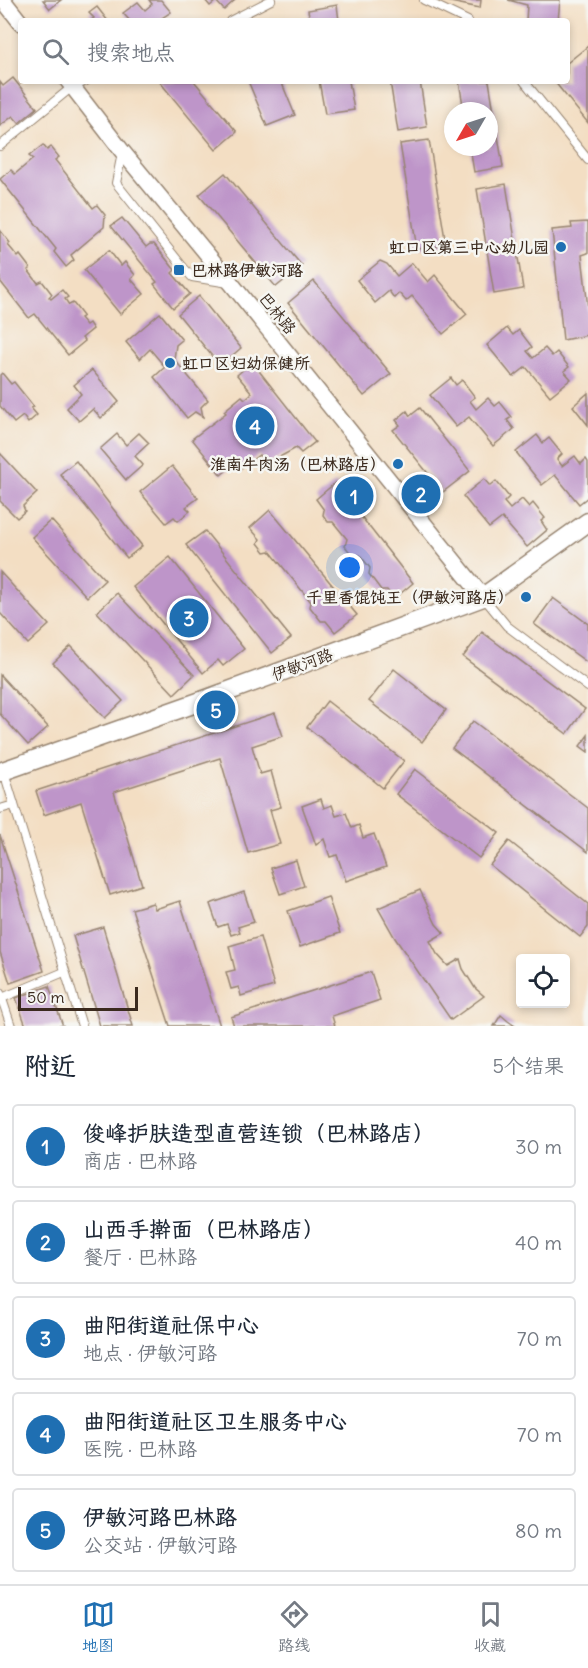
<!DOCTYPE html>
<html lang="zh">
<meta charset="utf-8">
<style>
:root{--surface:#fff;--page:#f2f2f3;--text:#1f2937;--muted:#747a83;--line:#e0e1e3;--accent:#1f6fb2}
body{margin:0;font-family:Delius,"LXGW WenKai TC",sans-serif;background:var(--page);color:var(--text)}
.controls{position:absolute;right:18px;bottom:18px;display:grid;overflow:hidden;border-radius:6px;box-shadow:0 3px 9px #0003}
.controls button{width:54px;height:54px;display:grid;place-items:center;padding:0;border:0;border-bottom:2px solid var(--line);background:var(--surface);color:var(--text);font:30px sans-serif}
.compass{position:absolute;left:444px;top:102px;width:54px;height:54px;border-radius:50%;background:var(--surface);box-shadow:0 3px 9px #0003;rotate:231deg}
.scale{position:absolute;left:18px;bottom:15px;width:120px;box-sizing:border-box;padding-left:6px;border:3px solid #3b2a1e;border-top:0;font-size:16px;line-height:21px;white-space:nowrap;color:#3b2a1e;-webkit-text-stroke:4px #f6f6f2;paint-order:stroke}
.you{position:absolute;left:350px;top:568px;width:21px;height:21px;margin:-15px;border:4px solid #fff;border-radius:50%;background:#1a73e8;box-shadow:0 0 0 9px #1a73e833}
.badge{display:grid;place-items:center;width:39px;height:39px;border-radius:50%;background:var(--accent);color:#fff;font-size:20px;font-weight:700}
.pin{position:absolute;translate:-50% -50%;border:3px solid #fff;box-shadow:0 2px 6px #0006}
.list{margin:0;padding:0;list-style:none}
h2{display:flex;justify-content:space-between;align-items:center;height:78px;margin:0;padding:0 24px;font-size:26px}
h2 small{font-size:20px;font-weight:400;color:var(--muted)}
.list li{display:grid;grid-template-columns:39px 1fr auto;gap:18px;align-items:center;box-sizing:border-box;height:84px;margin:0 12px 12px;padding:0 12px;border:2px solid var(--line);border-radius:6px}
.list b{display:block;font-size:22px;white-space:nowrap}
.list p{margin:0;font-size:20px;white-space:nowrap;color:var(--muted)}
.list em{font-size:20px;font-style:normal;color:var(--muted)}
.icon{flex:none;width:33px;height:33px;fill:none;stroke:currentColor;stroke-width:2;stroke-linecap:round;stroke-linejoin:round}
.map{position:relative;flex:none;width:588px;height:1026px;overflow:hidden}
.search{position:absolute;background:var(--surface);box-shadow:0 3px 9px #0003;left:18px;right:18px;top:18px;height:66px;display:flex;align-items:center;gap:15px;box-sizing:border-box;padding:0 21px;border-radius:6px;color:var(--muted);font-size:22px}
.sheet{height:558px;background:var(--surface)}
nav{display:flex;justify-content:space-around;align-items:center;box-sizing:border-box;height:84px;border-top:2px solid var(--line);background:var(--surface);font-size:16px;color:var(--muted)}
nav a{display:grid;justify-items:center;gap:3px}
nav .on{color:var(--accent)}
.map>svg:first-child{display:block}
.building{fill:#be95c9}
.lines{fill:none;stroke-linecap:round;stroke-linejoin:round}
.service-casing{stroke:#978470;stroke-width:10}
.minor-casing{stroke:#978470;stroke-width:18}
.tertiary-casing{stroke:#978470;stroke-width:21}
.service{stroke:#fff;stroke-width:8}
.minor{stroke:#fff;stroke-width:15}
.tertiary{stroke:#fff;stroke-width:18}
.poi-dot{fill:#1f6fb2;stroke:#f6f6f2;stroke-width:2}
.labels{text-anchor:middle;stroke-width:5;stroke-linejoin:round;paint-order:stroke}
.poi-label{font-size:16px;font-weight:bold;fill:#3b2a1e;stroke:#f6f6f2;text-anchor:end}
.street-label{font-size:16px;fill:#3b2a1e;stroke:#f6f6f2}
</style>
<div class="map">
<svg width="588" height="1026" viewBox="0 0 588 1026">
<rect width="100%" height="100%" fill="#f6f6f2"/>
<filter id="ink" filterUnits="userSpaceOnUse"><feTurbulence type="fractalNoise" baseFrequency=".0167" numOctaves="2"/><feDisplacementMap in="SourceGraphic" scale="12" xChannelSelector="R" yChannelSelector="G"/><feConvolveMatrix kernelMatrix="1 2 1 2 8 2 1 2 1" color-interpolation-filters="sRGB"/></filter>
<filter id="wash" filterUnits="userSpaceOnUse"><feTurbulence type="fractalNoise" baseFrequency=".008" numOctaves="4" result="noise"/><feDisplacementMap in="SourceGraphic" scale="24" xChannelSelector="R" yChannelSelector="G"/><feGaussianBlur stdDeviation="1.35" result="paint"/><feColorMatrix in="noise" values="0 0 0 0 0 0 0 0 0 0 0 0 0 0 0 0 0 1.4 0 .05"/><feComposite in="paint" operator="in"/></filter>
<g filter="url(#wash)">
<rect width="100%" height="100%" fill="#f3dec3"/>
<g id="blocks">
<g class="building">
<polygon points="43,0 61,0 50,9"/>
<polygon points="149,0 161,0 171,12 162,18 164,21 130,21 123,13 138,2 145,10 152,4"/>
<polygon points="205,0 235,0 224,10 216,1 210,6"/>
<polygon points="447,0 481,0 480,8 446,1"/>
<polygon points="508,0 560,0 558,21 526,21 527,5"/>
<polygon points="337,5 339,21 310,21 308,10"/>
<polygon points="97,7 108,21 90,21 94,18 89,13"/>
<polygon points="588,46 588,123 554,81 567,81 567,63"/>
<polygon points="13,78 37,108 19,123 13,116 0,126 0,82 3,86"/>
<polygon points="159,81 194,81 237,132 216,150"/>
<polygon points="248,81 281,81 295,115 267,126"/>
<polygon points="319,81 349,81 354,110 325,114"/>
<polygon points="390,81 420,81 427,127 398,132"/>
<polygon points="459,81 489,81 503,167 474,172 470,147 489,147 489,111 464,111"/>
<polygon points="429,140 446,245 417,249 400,144"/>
<polygon points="43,145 47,150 51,147 59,157 55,160 93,208 97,205 105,215 104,227 71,255 74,260 66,267 54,252 56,249 0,179 11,170 15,174 33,159 29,156"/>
<polygon points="225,173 302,266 276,287 199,195"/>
<polygon points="506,184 523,289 494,294 477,189"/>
<polygon points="122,218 146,247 150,244 154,244 175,270 172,273 190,294 173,308 154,284 157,282 111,226"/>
<polygon points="588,222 588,253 582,255 588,308 588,335 563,340 552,230 572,228 571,223"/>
<polygon points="0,230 10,243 8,245 18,257 20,255 30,268 28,270 38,283 42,281 52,294 49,297 51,299 62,290 68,297 65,299 69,305 73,303 83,316 80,318 86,325 89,323 93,329 82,338 85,341 68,355 35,314 29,318 0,281"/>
<polygon points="109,250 121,266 125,262 135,275 131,279 144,294 120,314 84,270"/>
<polygon points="380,261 387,264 397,276 412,263 428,282 435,275 467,314 443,334 412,296 406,301 399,293 394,298 389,291 375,303 357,280"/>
<polygon points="314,281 391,374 364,396 288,303"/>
<polygon points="199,296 241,348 220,366 178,314"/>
<polygon points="160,313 182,340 176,345 174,359 208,400 201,407 203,417 195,412 187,418 154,377 165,367 150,349 140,359 126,342"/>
<polygon points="507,328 513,335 519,330 532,347 527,351 533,358 545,348 552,356 557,352 569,367 564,371 571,379 550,396 526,367 513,377 487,345"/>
<polygon points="252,362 315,442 301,453 296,448 267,464 259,455 240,469 236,463 221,475 192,439 226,413 224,411 242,396 245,399 252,393 237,375"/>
<polygon points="92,370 119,402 101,418 93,409 79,421 67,408 81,394 74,385"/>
<polygon points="2,373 11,384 14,382 34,407 31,408 37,415 28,423 23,416 14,423 0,406 0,375"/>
<polygon points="451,378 456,385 462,380 475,397 470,401 476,409 488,398 495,406 500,402 512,417 507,420 514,429 493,446 469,417 456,427 430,395"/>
<polygon points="588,393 588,425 573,406"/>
<polygon points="420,408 470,471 443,492 393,430 400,425 396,420 407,411 410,416"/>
<polygon points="139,433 149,443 135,456 143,465 126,480 100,449 117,434 126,445"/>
<polygon points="537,435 543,443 549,438 562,454 557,459 562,466 575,456 581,464 586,459 588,462 588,497 579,504 555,475 542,485 516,452"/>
<polygon points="0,453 37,493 23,506 25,511 17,518 0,501"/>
<polygon points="76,461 142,546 127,558 60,474"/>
<polygon points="172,466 198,498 186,507 190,511 178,521 174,517 166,523 140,492"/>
<polygon points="484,479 490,486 496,481 509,497 504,502 510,509 522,499 529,507 533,503 545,518 541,521 547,530 527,547 502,518 489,528 463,496"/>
<polygon points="335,483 413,583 394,599 387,590 381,590 369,574 370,568 360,555 352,555 345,546 347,539 333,522 328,522 323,515 324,510 316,499"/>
<polygon points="270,510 357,615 335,632 326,621 321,621 310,607 311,602 270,551 265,552 258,543 260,539 250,528"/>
<polygon points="51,520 105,580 87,597 32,537"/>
<polygon points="205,531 291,638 272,653 186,545"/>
<polygon points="170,557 244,649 223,666 218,660 203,673 133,587"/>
<polygon points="0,572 49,625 28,644 0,613"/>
<polygon points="117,593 194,675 174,694 97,612"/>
<polygon points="553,598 588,624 588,663 534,624"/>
<polygon points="482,632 585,709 567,734 463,657"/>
<polygon points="71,646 123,701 105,718 53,663"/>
<polygon points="394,669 446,710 422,742 369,701"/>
<polygon points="0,675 48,727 28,745 0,714"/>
<polygon points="327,701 404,761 383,788 307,727"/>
<polygon points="275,713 283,736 252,746 260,774 271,771 281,807 270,810 280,844 248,853 220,758 114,792 142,885 110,895 81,802 44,815 36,791"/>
<polygon points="473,721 588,808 588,852 452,748"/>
<polygon points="588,735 588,752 580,746"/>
<polygon points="415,769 499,833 479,858 396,794"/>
<polygon points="321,799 324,808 332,805 336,816 346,813 352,828 359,825 363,838 374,834 386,867 346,881 337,855 330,857 324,839 316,845 302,806"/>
<polygon points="0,835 44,971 10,983 0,952"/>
<polygon points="509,841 588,904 588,927 580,937 490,865"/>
<polygon points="296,860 304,886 280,894 271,868"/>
<polygon points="420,890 436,924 444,933 430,941 437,954 448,966 460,959 463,969 475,988 484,996 451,1020 395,938 378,908"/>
<polygon points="244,892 254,922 238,927 240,932 231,935 227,924 218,927 210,904"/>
<polygon points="328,897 340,933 300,947 288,911"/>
<polygon points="180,901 220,1026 170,1026 132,909 153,903 155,909"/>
<polygon points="103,927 133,1026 100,1026 73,936"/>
<polygon points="260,937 274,986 241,996 239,987 231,989 226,972 235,970 229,946"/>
<polygon points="371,972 380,1000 332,1016 335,1026 234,1026 231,1017"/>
<polygon points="49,986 63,1026 26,1026 16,998"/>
<polygon points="501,1015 508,1021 515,1026 494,1026"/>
</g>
</g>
</g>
<g filter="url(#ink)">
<use href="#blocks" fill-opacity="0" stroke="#978470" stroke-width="1.5"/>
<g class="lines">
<g class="service-casing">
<g id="service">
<polyline points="424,0 468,21"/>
<polyline points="230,21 271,0"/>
<polyline points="524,81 588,160"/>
<polyline points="0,146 72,87 86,81"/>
<polyline points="122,153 116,183 183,267 192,277 229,283"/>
<polyline points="484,598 507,626 588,687"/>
<polyline points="4,772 82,1026"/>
<polyline points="0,809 14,805"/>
<polyline points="0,993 11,1026"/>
<polyline points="2,998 64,972"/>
</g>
</g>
<g class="minor-casing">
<g id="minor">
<polyline points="3,0 21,23"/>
<polyline points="68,81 122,151 231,283 483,597"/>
</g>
</g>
<g class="tertiary-casing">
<polyline id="tertiary" points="0,772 210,698 483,597 588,522"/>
</g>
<use href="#service" class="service"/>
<use href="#minor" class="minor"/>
<use href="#tertiary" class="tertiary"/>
</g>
</g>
<g class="poi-dot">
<circle cx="561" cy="247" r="6"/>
<rect x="173" y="264" width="12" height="12" rx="3"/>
<circle cx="170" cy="363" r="6"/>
<circle cx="398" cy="464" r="6"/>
<circle cx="526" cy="597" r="6"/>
</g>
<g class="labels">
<g class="poi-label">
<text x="549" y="253">虹口区第三中心幼儿园</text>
<text x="191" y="276" text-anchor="start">巴林路伊敏河路</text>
<text x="182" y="369" text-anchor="start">虹口区妇幼保健所</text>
<text x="386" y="470">淮南牛肉汤（巴林路店）</text>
<text x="514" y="603">千里香馄饨王（伊敏河路店）</text>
</g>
<g class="street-label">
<text transform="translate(278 313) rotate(51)" y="6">巴林路</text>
<text transform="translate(302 664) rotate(-20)" y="6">伊敏河路</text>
</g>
</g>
</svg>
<div class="controls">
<button><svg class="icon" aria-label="locate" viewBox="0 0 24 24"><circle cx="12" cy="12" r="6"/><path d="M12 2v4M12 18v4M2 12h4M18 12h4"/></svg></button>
</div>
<svg class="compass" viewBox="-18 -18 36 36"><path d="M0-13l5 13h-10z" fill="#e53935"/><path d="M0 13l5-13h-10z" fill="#747a83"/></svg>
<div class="scale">50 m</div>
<div class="you"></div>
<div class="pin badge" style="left:354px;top:496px">1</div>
<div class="pin badge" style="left:421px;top:494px">2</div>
<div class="pin badge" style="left:189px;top:618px">3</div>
<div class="pin badge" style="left:255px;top:426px">4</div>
<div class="pin badge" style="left:216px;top:710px">5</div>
<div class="search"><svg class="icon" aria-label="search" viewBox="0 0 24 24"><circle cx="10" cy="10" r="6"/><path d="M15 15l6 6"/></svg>搜索地点</div>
</div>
<section class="sheet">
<h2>附近<small>5个结果</small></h2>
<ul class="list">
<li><span class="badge">1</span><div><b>俊峰护肤造型直营连锁（巴林路店）</b><p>商店 · 巴林路</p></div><em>30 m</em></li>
<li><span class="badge">2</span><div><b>山西手擀面（巴林路店）</b><p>餐厅 · 巴林路</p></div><em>40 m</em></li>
<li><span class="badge">3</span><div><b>曲阳街道社保中心</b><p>地点 · 伊敏河路</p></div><em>70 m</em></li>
<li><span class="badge">4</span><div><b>曲阳街道社区卫生服务中心</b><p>医院 · 巴林路</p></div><em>70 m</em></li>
<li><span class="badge">5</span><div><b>伊敏河路巴林路</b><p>公交站 · 伊敏河路</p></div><em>80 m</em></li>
</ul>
</section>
<nav>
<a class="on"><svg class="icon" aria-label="map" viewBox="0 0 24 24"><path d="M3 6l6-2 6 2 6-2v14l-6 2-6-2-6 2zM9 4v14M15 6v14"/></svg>地图</a>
<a><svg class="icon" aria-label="directions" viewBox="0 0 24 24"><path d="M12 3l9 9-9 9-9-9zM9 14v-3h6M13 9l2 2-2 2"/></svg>路线</a>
<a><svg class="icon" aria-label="saved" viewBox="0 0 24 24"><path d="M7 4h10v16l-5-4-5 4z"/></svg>收藏</a>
</nav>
